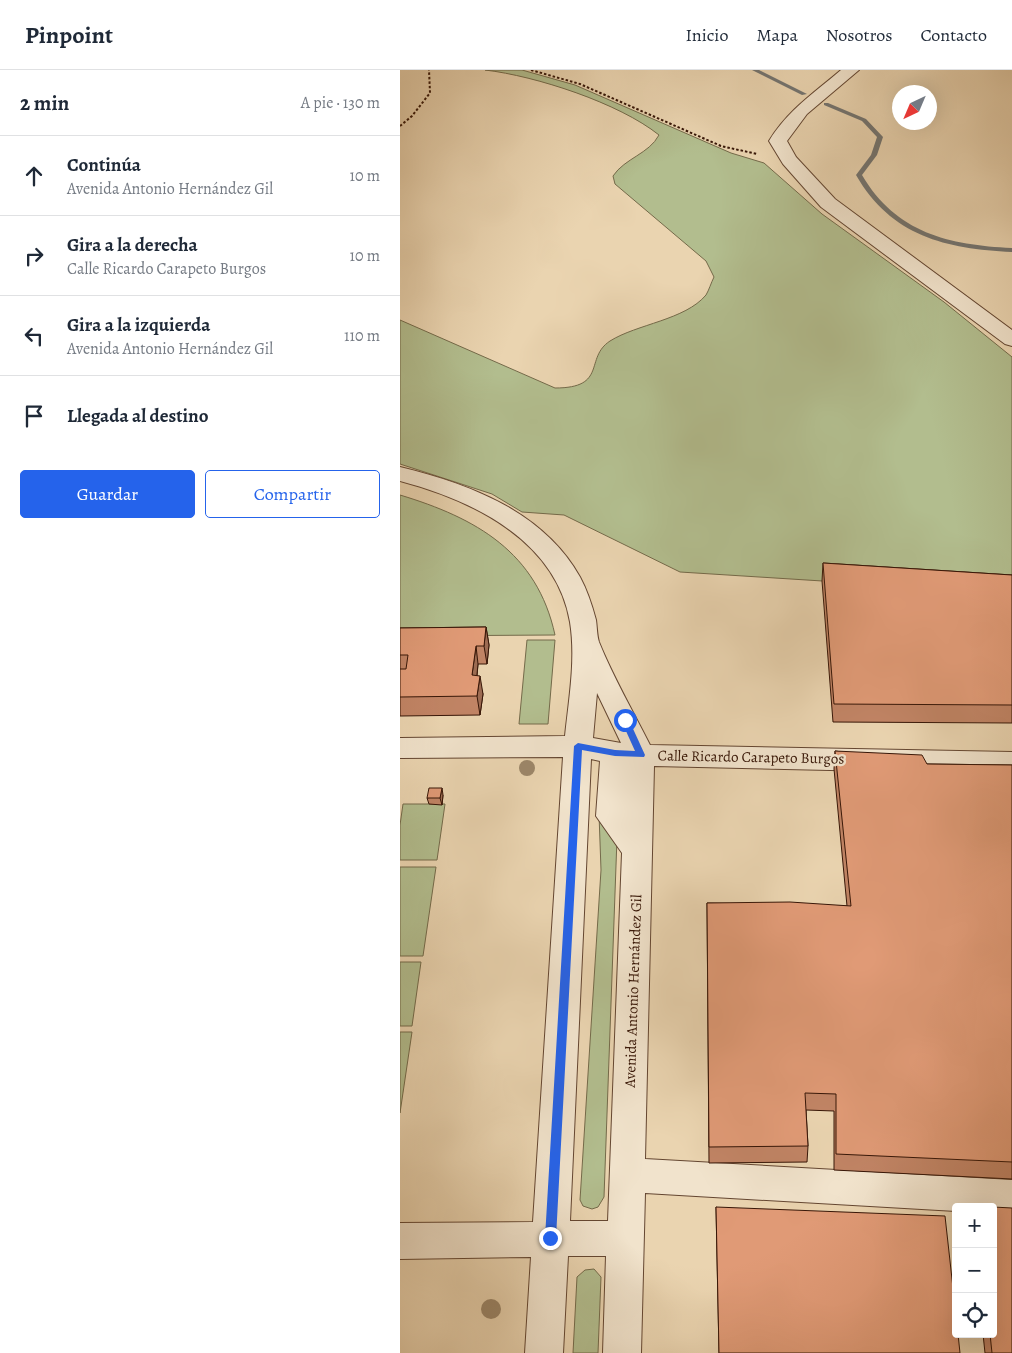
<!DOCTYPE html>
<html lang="es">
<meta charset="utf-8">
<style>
:root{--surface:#fff;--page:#f2f2f3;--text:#1f2937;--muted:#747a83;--line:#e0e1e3;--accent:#2563eb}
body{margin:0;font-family:Alegreya,serif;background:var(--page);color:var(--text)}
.controls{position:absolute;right:15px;bottom:15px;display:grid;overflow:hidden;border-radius:5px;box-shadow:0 5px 20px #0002}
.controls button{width:45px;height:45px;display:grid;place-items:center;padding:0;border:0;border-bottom:1px solid var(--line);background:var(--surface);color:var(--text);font:25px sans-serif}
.compass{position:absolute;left:492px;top:15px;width:45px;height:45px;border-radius:50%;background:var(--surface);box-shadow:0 5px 20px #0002;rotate:224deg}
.stop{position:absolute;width:15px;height:15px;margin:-11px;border:4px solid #2563eb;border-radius:50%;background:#fff}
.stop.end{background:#2563eb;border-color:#fff;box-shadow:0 1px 5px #0008}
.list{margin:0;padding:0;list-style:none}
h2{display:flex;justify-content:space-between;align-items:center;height:65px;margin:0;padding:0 20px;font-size:21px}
h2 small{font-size:16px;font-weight:400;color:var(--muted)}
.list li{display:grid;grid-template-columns:32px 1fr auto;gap:15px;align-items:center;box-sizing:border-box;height:80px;padding:0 20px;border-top:1px solid var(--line)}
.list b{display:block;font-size:19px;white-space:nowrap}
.list p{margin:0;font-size:16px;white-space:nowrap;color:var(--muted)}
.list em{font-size:16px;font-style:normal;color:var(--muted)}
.actions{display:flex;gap:10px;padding:15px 20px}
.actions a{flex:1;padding:11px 0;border:1px solid var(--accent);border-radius:5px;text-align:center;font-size:18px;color:var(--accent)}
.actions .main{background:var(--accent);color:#fff}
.icon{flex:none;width:28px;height:28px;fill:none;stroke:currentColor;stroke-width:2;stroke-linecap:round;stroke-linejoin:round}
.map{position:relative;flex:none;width:612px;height:1283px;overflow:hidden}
header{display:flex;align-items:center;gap:30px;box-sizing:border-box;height:70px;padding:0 25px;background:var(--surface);border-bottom:1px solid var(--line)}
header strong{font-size:24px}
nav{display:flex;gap:28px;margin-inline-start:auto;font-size:18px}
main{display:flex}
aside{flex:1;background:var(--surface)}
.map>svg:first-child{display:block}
.green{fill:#b2bd8e;stroke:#746a4a}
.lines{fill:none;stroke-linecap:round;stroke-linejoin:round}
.stream{fill:#747571;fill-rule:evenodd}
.minor-casing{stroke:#644631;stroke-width:2}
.path{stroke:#371607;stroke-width:2;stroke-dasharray:2.5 2;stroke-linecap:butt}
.minor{fill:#f1e3cc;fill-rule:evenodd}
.tree{fill:#9c876a}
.wall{fill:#c18465;stroke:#371607}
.shaded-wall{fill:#9d6c53;stroke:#371607}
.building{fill:#e09a76;stroke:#371607}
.route{fill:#2563eb}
.labels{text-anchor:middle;stroke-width:5;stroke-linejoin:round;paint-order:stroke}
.street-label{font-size:15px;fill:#371607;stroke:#f1e3cc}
</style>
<header>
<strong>Pinpoint</strong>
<nav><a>Inicio</a><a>Mapa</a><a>Nosotros</a><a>Contacto</a></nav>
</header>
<main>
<aside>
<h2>2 min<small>A pie · 130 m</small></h2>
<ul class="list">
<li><svg class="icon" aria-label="ahead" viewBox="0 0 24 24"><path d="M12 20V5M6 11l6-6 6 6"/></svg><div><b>Continúa</b><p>Avenida Antonio Hernández Gil</p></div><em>10 m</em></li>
<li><svg class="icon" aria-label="right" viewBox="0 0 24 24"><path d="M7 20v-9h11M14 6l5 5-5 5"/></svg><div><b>Gira a la derecha</b><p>Calle Ricardo Carapeto Burgos</p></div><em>10 m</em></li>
<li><svg class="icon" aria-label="left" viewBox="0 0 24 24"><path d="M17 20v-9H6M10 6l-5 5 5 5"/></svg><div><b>Gira a la izquierda</b><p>Avenida Antonio Hernández Gil</p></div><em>110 m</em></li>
<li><svg class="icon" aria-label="arrive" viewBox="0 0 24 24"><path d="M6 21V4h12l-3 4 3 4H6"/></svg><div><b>Llegada al destino</b></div></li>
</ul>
<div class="actions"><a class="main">Guardar</a><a>Compartir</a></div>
</aside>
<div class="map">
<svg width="612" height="1283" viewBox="0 0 612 1283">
<rect width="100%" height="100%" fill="#ead4b0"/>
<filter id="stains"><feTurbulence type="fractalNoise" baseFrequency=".004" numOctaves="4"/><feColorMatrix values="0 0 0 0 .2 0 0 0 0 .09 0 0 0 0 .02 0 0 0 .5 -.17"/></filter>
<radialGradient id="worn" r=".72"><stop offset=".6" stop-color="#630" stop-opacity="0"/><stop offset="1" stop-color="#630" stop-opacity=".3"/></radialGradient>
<g class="green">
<path d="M85,0h37l53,15 156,68 33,10 58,51 122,88 68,55v236l-332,-21 -116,-57 -42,-3 -30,-18 -92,-30v-144l155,68c53,0 29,-30 55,-47 27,-17 75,-21 96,-46 3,-5 5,-12 8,-18l-8,-16 -91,-77 -2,-8c12,-18 36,-22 46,-41 -40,-32 -123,-59 -174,-65z"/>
<path d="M0,425c76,23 137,57 155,140l-155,1z"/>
<polygon points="127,570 155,570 148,654 119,654"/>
<polygon points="3,734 45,734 37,790 0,790 0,755"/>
<polygon points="199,744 217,768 204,1127 198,1137 192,1139 183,1136 180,1130 201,800"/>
<polygon points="0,797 36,797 23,886 0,886"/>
<polygon points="0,892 21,892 12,956 0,956"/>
<polygon points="0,962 12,962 0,1043"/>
<polygon points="194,1199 201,1207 198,1283 173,1283 177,1207 185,1200"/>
</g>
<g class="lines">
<g class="stream">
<polygon points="352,0 359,0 407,24 402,25"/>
<path d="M424,33h4l38,16 17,18 -6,18 -15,20c34,58 87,70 150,73v4c-66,-3 -121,-16 -156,-77l15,-20 6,-18 -15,-16 -38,-16z"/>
</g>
<g class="minor-casing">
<g id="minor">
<path d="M441,0h18l-52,44 -20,27 9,16 39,42 177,131v16l-7,-2 -184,-137 -38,-43 -14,-23c19,-31 45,-48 72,-71z"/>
<path d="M0,397c69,17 143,44 180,110 7,13 12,28 16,43 1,7 1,16 3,22 14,35 34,69 51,103l362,7v22l-358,-8 -9,393 367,21v34l-19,-1v-6h-37v4l-311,-18 -4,160h-38l3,-97h-38l-5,97h-38l6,-96 -131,2v-36l133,-1 30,-465 -163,1v-20l165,-2c4,-38 11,-77 5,-114 -14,-82 -98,-122 -170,-141zM197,623l24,50 -28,-5zM191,689l9,2 -4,55 26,37 -14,368h-38z"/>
</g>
</g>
<g class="path">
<polyline points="131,0 180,14 321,76 357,84"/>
<polyline points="0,56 12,46 30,23 29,0"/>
</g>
<use href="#minor" class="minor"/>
</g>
<g class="tree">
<circle cx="127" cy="698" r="8"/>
<circle cx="91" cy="1239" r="10"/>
</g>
<g class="wall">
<polygon points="423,493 612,505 612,653 433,652 422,511"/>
<polygon points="86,557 89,575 87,594 78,594 77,606 83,624 80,645 0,646 0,558"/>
<polygon points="435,681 527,694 612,695 612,1109 434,1100 434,1041 406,1040 408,1076 407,1092 309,1093 307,833 447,836 434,699"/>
<polygon points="43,725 42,735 29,734 27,728"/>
<polygon points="316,1137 560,1283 319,1283"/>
<polygon points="583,1264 593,1264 612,1283 585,1283"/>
</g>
<g class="shaded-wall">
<polygon points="86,557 89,575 87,594 84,576"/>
<polygon points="76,576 78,594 75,624 72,605"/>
<polygon points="80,606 83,624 80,645 77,626"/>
<polygon points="42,718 43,725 42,735 40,728"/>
</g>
<g class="building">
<polygon points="423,493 612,505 612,635 434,634"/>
<polygon points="86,557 84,576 76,576 72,605 80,606 77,626 0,627 0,599 6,599 8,585 0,585 0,558"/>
<polygon points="435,681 522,685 527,694 612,695 612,1092 436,1084 436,1024 405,1023 408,1076 309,1077 307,833 390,832 451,836"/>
<polygon points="29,718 42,718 40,728 27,728"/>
<polygon points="316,1137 545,1146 556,1245 556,1264 558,1264 560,1283 319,1283"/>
<polygon points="593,1137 612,1138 612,1283 592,1283 590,1264 593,1264"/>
</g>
<polygon class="route" points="222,647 229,650 245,685 244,687 215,686 182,680 156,1168 150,1174 145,1168 174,676 178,673 215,680 235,681 221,650"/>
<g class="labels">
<g class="street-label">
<text transform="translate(351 687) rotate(1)" y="5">Calle Ricardo Carapeto Burgos</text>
<text transform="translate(233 921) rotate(-88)" y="5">Avenida Antonio Hernández Gil</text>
</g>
</g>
<rect width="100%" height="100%" filter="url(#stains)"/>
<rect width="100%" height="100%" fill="url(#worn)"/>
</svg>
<div class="controls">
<button>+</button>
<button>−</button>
<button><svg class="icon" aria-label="locate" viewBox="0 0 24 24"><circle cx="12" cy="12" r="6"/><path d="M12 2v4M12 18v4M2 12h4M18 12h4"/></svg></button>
</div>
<svg class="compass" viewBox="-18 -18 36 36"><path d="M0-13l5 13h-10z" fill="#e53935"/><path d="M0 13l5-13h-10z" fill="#747a83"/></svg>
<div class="stop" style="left:225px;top:650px"></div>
<div class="stop end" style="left:150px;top:1168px"></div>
</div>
</main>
